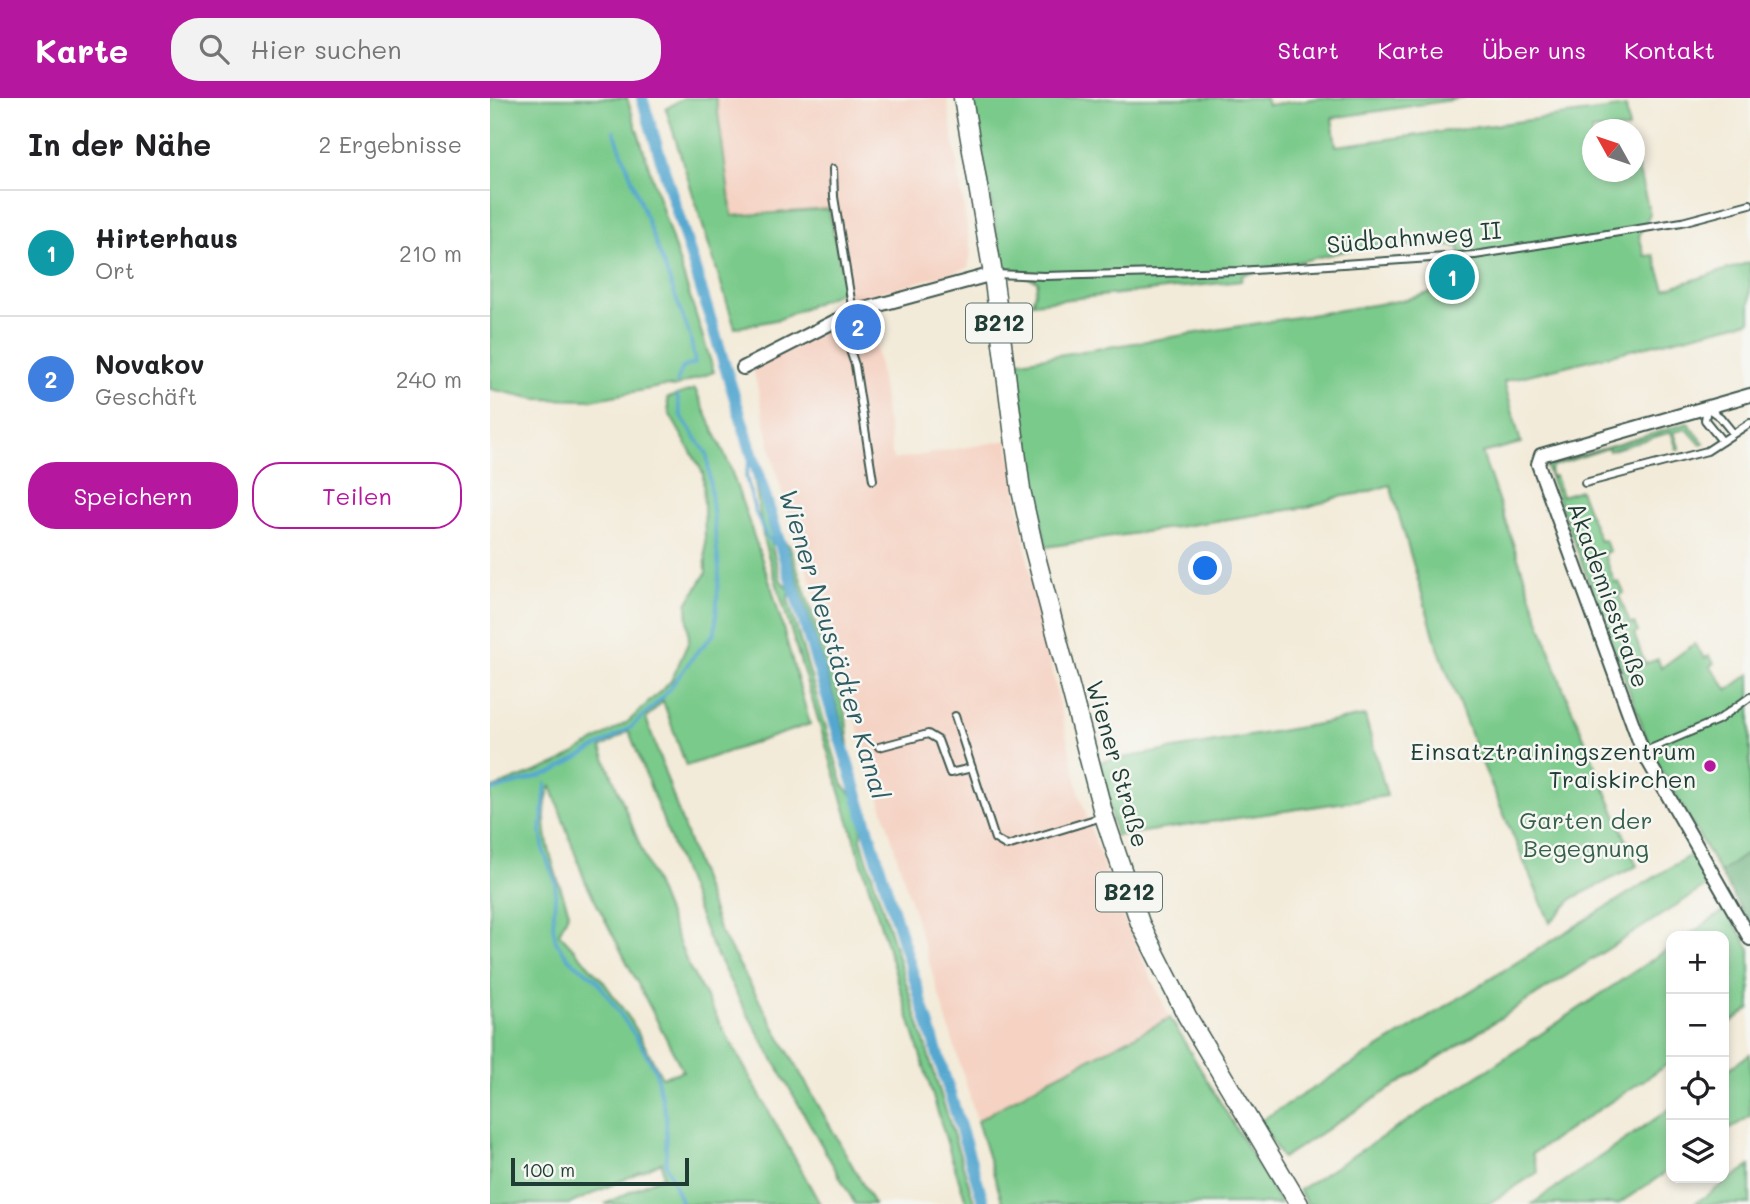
<!DOCTYPE html>
<html lang="de">
<meta charset="utf-8">
<style>
:root{--surface:#fff;--page:#f2f2f2;--text:#202124;--muted:#757577;--line:#e0e0e0;--accent:#b5179e}
body{margin:0;font-family:Mali,sans-serif;background:var(--page);color:var(--text)}
.controls{position:absolute;right:21px;bottom:21px;display:grid;overflow:hidden;border-radius:14px;box-shadow:0 4px 10px #0003}
.controls button{width:63px;height:63px;display:grid;place-items:center;padding:0;border:0;border-bottom:2px solid var(--line);background:var(--surface);color:var(--text);font:35px sans-serif}
.compass{position:absolute;left:1092px;top:21px;width:63px;height:63px;border-radius:50%;background:var(--surface);box-shadow:0 4px 10px #0003;rotate:310deg}
.scale{position:absolute;left:21px;bottom:18px;width:178px;box-sizing:border-box;padding-left:7px;border:4px solid #1f3d34;border-top:0;font-size:19px;line-height:24px;white-space:nowrap;color:#1f3d34;-webkit-text-stroke:5px #f6f6f2;paint-order:stroke}
.you{position:absolute;left:716px;top:471px;width:24px;height:24px;margin:-18px;border:5px solid #fff;border-radius:50%;background:#1a73e8;box-shadow:0 0 0 10px #1a73e833}
.badge{display:grid;place-items:center;width:46px;height:46px;border-radius:50%;background:var(--accent);color:#fff;font-size:23px;font-weight:700}
.pin{position:absolute;translate:-50% -50%;border:4px solid #fff;box-shadow:0 2px 7px #0006}
.list{margin:0;padding:0;list-style:none}
h2{display:flex;justify-content:space-between;align-items:center;height:91px;margin:0;padding:0 28px;font-size:30px}
h2 small{font-size:23px;font-weight:400;color:var(--muted)}
.list li{display:grid;grid-template-columns:46px 1fr auto;gap:21px;align-items:center;box-sizing:border-box;height:126px;padding:0 28px;border-top:2px solid var(--line)}
.list b{display:block;font-size:26px;white-space:nowrap}
.list p{margin:0;font-size:23px;white-space:nowrap;color:var(--muted)}
.list em{font-size:23px;font-style:normal;color:var(--muted)}
.actions{display:flex;gap:14px;padding:21px 28px}
.actions a{flex:1;padding:16px 0;border:2px solid var(--accent);border-radius:28px;text-align:center;font-size:24px;color:var(--accent)}
.actions .main{background:var(--accent);color:#fff}
.icon{flex:none;width:38px;height:38px;fill:none;stroke:currentColor;stroke-width:2;stroke-linecap:round;stroke-linejoin:round}
.map{position:relative;flex:none;width:1260px;height:1106px;overflow:hidden}
header{display:flex;align-items:center;gap:42px;box-sizing:border-box;height:98px;padding:0 35px;background:var(--accent);color:#fff}
header strong{font-size:33px}
nav{display:flex;gap:38px;margin-inline-start:auto;font-size:24px}
.search{width:490px;height:63px;background:var(--page);display:flex;align-items:center;gap:18px;box-sizing:border-box;padding:0 24px;border-radius:28px;color:var(--muted);font-size:26px}
main{display:flex}
aside{flex:1;background:var(--surface)}
.map>svg:first-child{display:block}
.built{fill:#f5d2c2}
.green{fill:#7aca8b;stroke:#4c8460;stroke-width:2;fill-rule:evenodd}
.forest{fill:#63ae77;stroke:#417656;stroke-width:2}
.lines{fill:none;stroke-linecap:round;stroke-linejoin:round}
.stream{stroke:#55a7d0;stroke-width:3.5}
.canal{stroke:#55a7d0;stroke-width:12}
.service-casing{stroke:#3f574d;stroke-width:10}
.minor-casing{stroke:#3f574d;stroke-width:16}
.primary-casing{stroke:#3f574d;stroke-width:21}
.service{stroke:#fff;stroke-width:6}
.minor{stroke:#fff;stroke-width:12}
.primary{stroke:#fff;stroke-width:18}
.poi-dot{fill:#b5179e;stroke:#f6f6f2;stroke-width:2.5}
.labels{text-anchor:middle;stroke-width:5;stroke-linejoin:round;paint-order:stroke}
.shield{fill:#f6f6f2;stroke:#60746d;stroke-width:2}
.shield-label{font-size:23px;font-weight:bold;fill:#1f3d34}
.street-label{font-size:24px;fill:#1f3d34;stroke:#f6f6f2}
.poi-label{font-size:24px;fill:#1f3d34;stroke:#f6f6f2;text-anchor:end}
.park-label{font-size:24px;fill:#36604a;stroke:#f6f6f2}
.water-label{font-size:26px;font-style:italic;fill:#2f5d63;stroke:#f6f6f2}
</style>
<header>
<strong>Karte</strong>
<div class="search"><svg class="icon" aria-label="search" viewBox="0 0 24 24"><circle cx="10" cy="10" r="6"/><path d="M15 15l6 6"/></svg>Hier suchen</div>
<nav><a>Start</a><a>Karte</a><a>Über uns</a><a>Kontakt</a></nav>
</header>
<main>
<aside>
<h2>In der Nähe<small>2 Ergebnisse</small></h2>
<ul class="list">
<li><span class="badge" style="background:#0f9aa8">1</span><div><b>Hirterhaus</b><p>Ort</p></div><em>210 m</em></li>
<li><span class="badge" style="background:#3f7fe0">2</span><div><b>Novakov</b><p>Geschäft</p></div><em>240 m</em></li>
</ul>
<div class="actions"><a class="main">Speichern</a><a>Teilen</a></div>
</aside>
<div class="map">
<svg width="1260" height="1106" viewBox="0 0 1260 1106">
<rect width="100%" height="100%" fill="#f6f6f2"/>
<filter id="ink" filterUnits="userSpaceOnUse"><feTurbulence type="fractalNoise" baseFrequency=".0143" numOctaves="2"/><feDisplacementMap in="SourceGraphic" scale="14" xChannelSelector="R" yChannelSelector="G"/><feConvolveMatrix kernelMatrix="1 2 1 2 8 2 1 2 1" color-interpolation-filters="sRGB"/></filter>
<filter id="wash" filterUnits="userSpaceOnUse"><feTurbulence type="fractalNoise" baseFrequency=".00686" numOctaves="4" result="noise"/><feDisplacementMap in="SourceGraphic" scale="28" xChannelSelector="R" yChannelSelector="G"/><feGaussianBlur stdDeviation="1.57" result="paint"/><feColorMatrix in="noise" values="0 0 0 0 0 0 0 0 0 0 0 0 0 0 0 0 0 1.4 0 .05"/><feComposite in="paint" operator="in"/></filter>
<g filter="url(#wash)">
<rect width="100%" height="100%" fill="#f3ebd9"/>
<g class="built">
<polygon points="226,0 457,0 481,156 478,170 359,203 339,111 242,118"/>
<polygon points="381,214 403,362 518,342 538,464 590,699 629,810 680,920 554,984 487,1023 370,636 287,378 263,270 358,222"/>
</g>
<g class="green">
<polygon points="0,0 137,0 224,274 184,289 175,288 102,302 46,301 0,291"/>
<polygon points="193,0 226,0 242,118 339,111 355,192 290,221 245,230 176,11"/>
<polygon points="481,0 776,0 778,7 830,0 975,0 842,20 846,48 1136,9 1139,31 1102,32 1102,74 1144,74 1145,59 1160,116 1149,138 1155,158 1164,157 1175,191 1260,164 1260,223 1014,283 1031,345 992,355 1071,585 1147,768 1083,800 1060,825 984,646 946,544 900,387 874,395 848,399 818,409 556,449 524,264 914,202 971,186 969,149 881,147 752,177 751,183 542,205 548,183 513,169"/>
<path d="M205,291l34,75 43,125 38,135 -124,42 -23,-65 -17,17 73,211 155,275h-19l-116,-205 -31,-61 -79,-207 -28,17 87,217 132,239h-215l58,-28 -1,-14 -92,42h-80v-415l66,-25 73,-43 42,-40 18,-40 -2,-37 19,-31 -3,-100 -34,-60 -2,-15zM61,688l34,95 98,190 -21,6 -30,-55 -29,-41 -44,-48 10,-21c-12,-35 -35,-90 -18,-126z"/>
<polygon points="1198,325 1214,345 1210,346 1197,331 1184,334 1190,352 1187,352 1181,334 1119,353 1118,350 1063,368 1060,372 1062,379 1065,378 1072,398 1090,392 1110,443 1115,442 1119,453 1114,456 1125,485 1129,484 1134,495 1129,497 1140,526 1144,525 1148,534 1144,536 1155,566 1168,561 1171,570 1204,546 1215,560 1219,558 1224,565 1220,568 1238,592 1260,576 1260,753 1230,775 1163,657 1056,368"/>
<path d="M264,378l18,56v15l9,34 8,9 -1,10 55,185c16,14 21,33 18,54l114,365h-8l-15,-45 -188,-617z"/>
<polygon points="296,445 300,448 356,619 359,648"/>
<polygon points="875,618 897,698 626,738 609,664"/>
<polygon points="1204,755 1221,785 792,1060 770,1023"/>
<polygon points="1236,812 1260,851 1260,911 1234,929 1234,838 1197,838"/>
<polygon points="1181,849 1181,964 1042,1056 1048,1074 998,1106 817,1106 809,1092 994,974"/>
<polygon points="680,920 791,1106 513,1106 487,1023 554,984"/>
<polygon points="1260,956 1260,1018 1234,1035 1234,974"/>
<polygon points="1181,1010 1181,1071 1128,1106 1042,1106"/>
<polygon points="1260,1068 1260,1106 1204,1106"/>
</g>
<polygon class="forest" points="1260,753 1260,827 1230,775"/>
<g class="lines">
<g class="stream">
<polyline points="124,33 200,238 205,265 192,270 187,284"/>
<polyline points="261,354 256,378 265,413 276,438 292,453"/>
<polyline points="56,686 51,733 54,754 66,785 63,828 66,844 79,861 106,881 146,939 165,971 176,1019 176,1066 192,1106"/>
<polyline points="0,693 61,675 140,630 174,598 206,555 225,535 229,472 217,356 191,318 187,298"/>
</g>
<polyline class="canal" points="152,0 494,1106"/>
</g>
</g>
<g filter="url(#ink)">
<g class="lines">
<g class="service-casing">
<g id="service">
<polyline points="343,71 344,99 363,214"/>
<polyline points="505,176 554,178 749,173 985,157 1192,124 1260,106"/>
<polyline points="349,220 365,267 383,382"/>
<polyline points="1232,343 1215,322 1217,310 1230,319 1243,335"/>
<polyline points="1095,385 1217,353 1260,325"/>
<polyline points="465,618 505,741 517,748 612,719"/>
<polyline points="389,649 438,636 448,642 460,675 482,670"/>
<polyline points="1153,654 1228,622 1260,599"/>
</g>
</g>
<g class="minor-casing">
<g id="minor">
<polyline points="253,270 363,214 503,176"/>
<polyline points="1260,297 1051,357 1048,366 1153,654 1260,841"/>
</g>
</g>
<g class="primary-casing">
<polyline id="primary" points="473,0 503,176 531,392 544,451 614,718 650,825 697,918 809,1106"/>
</g>
<use href="#service" class="service"/>
<use href="#minor" class="minor"/>
<use href="#primary" class="primary"/>
</g>
</g>
<circle class="poi-dot" cx="1220" cy="668" r="7"/>
<g class="labels">
<g class="shield">
<rect x="476" y="205.5" width="66" height="39" rx="5"/>
<rect x="606" y="774.5" width="66" height="39" rx="5"/>
</g>
<g class="shield-label">
<text x="509" y="233">B212</text>
<text x="639" y="802">B212</text>
</g>
<g class="street-label">
<text transform="translate(924 140) rotate(-5)" y="8">Südbahnweg II</text>
<text transform="translate(1118 497) rotate(70)" y="8">Akademiestraße</text>
<text transform="translate(627 666) rotate(74)" y="8">Wiener Straße</text>
</g>
<g class="poi-label">
<text x="1206" y="662">Einsatztrainingszentrum<tspan x="1206" dy="28">Traiskirchen</tspan></text>
</g>
<g class="park-label">
<text x="1096" y="731">Garten der<tspan x="1096" dy="28">Begegnung</tspan></text>
</g>
<g class="water-label">
<text transform="translate(344 546) rotate(73)" y="9">Wiener Neustädter Kanal</text>
</g>
</g>
</svg>
<div class="controls">
<button>+</button>
<button>−</button>
<button><svg class="icon" aria-label="locate" viewBox="0 0 24 24"><circle cx="12" cy="12" r="6"/><path d="M12 2v4M12 18v4M2 12h4M18 12h4"/></svg></button>
<button><svg class="icon" aria-label="layers" viewBox="0 0 24 24"><path d="M12 4l9 5-9 5-9-5zM3 14l9 5 9-5"/></svg></button>
</div>
<svg class="compass" viewBox="-18 -18 36 36"><path d="M0-13l5 13h-10z" fill="#e53935"/><path d="M0 13l5-13h-10z" fill="#757577"/></svg>
<div class="scale">100 m</div>
<div class="you"></div>
<div class="pin badge" style="left:962px;top:179px;background:#0f9aa8">1</div>
<div class="pin badge" style="left:368px;top:229px;background:#3f7fe0">2</div>
</div>
</main>
